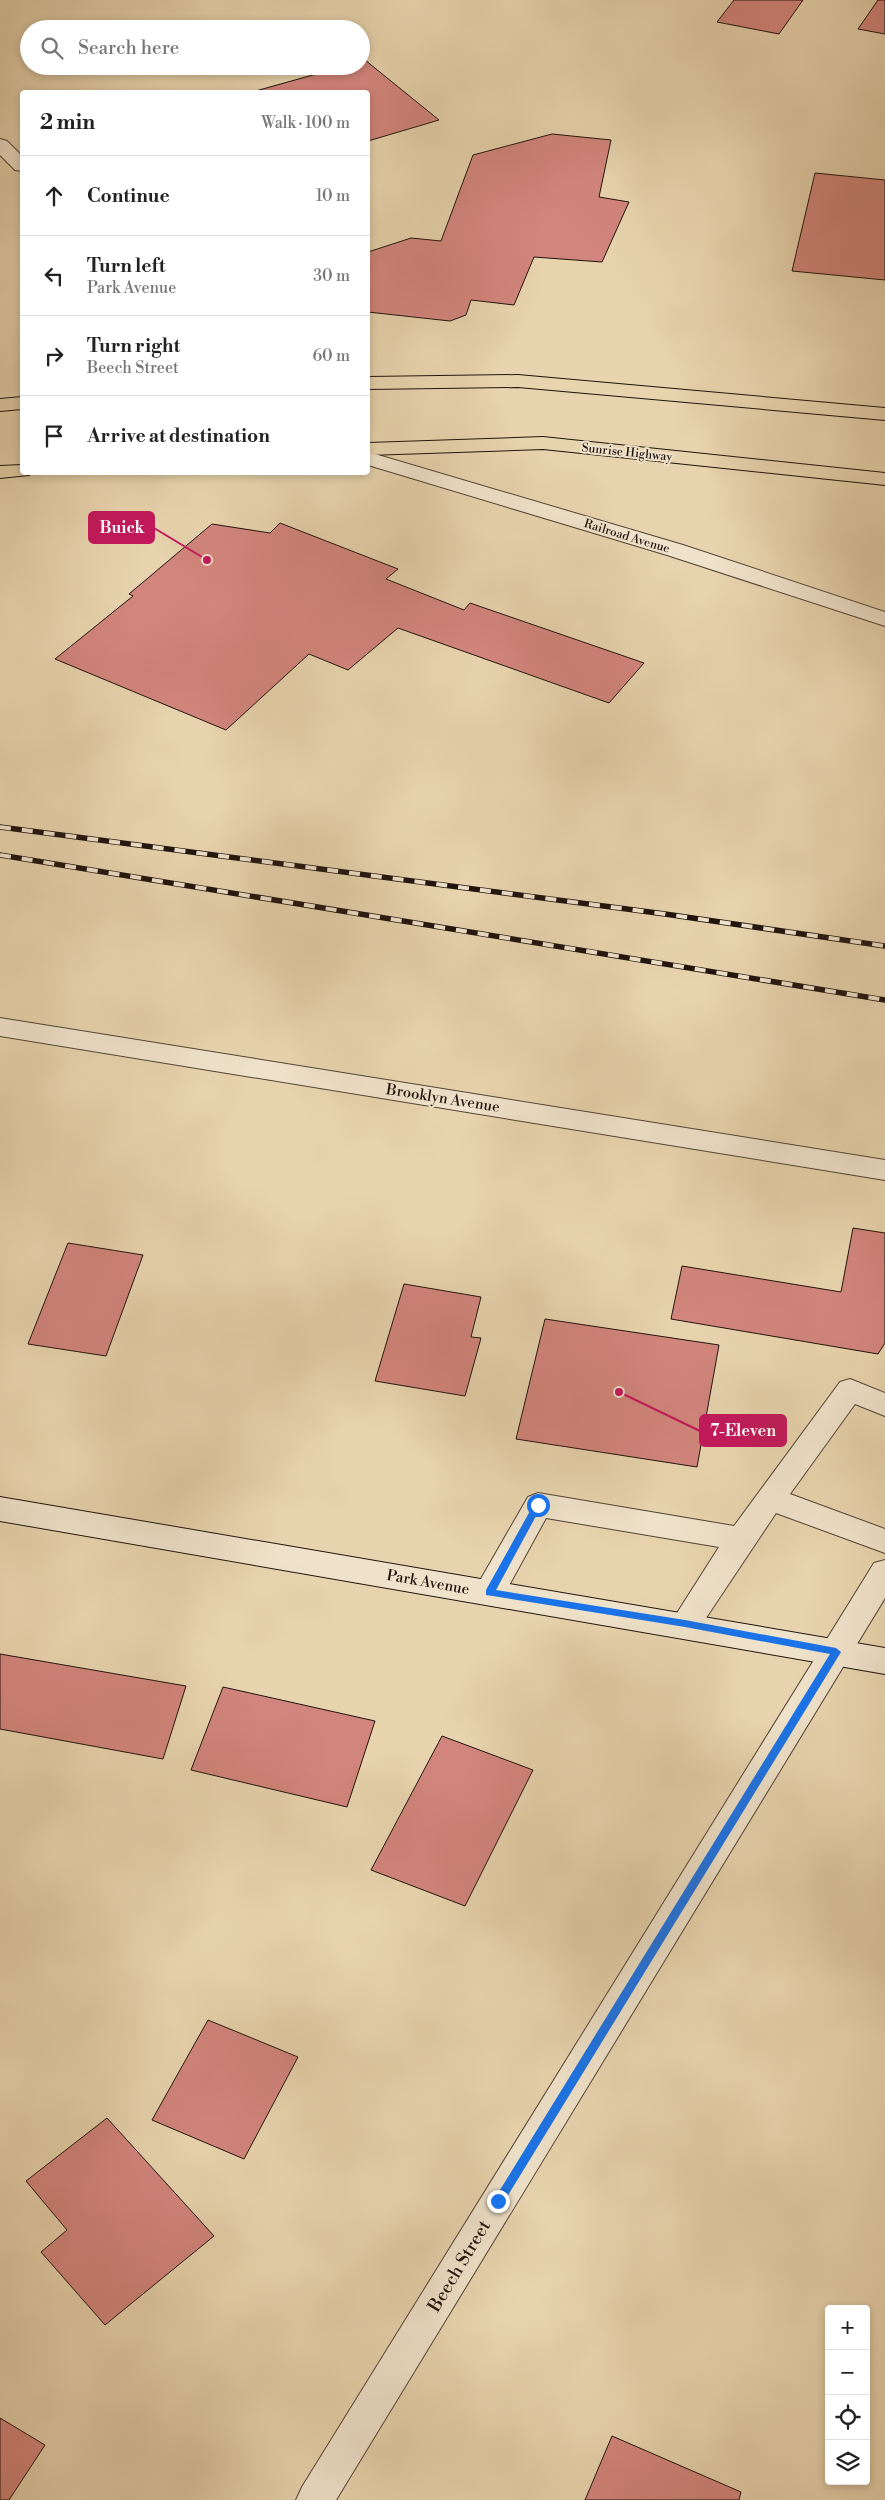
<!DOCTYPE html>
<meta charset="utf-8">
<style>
:root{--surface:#fff;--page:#f2f2f2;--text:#222;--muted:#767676;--line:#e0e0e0}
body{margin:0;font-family:"Libre Bodoni",serif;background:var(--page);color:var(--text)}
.controls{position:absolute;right:15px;bottom:15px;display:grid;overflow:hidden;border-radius:5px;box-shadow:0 2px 8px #0003}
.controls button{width:45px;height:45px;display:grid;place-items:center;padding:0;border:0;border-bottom:1px solid var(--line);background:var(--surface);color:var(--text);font:25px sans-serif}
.stop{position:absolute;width:15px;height:15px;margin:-11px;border:4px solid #1a73e8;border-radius:50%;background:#fff}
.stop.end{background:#1a73e8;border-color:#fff;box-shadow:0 1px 5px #0008}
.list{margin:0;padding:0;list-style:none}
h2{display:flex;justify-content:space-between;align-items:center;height:65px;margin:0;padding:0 20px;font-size:21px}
h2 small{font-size:16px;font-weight:400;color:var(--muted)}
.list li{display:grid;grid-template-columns:32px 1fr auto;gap:15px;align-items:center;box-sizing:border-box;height:80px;padding:0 20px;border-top:1px solid var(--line)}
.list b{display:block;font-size:19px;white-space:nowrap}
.list p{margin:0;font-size:16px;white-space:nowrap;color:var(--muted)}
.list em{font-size:16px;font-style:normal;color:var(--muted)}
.icon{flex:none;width:28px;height:28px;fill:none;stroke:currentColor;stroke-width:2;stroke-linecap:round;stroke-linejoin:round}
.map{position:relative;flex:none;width:885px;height:2500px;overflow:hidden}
.search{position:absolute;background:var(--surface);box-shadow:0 2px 8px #0003;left:20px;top:20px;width:350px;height:55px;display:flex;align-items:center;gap:12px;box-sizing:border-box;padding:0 18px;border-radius:28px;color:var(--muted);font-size:19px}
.panel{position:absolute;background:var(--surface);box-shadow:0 2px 8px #0003;left:20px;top:90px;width:350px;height:385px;border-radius:5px}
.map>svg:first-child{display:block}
.building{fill:#d2857c;stroke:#20140d}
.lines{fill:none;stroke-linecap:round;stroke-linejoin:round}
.lane-casing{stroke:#524435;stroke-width:2}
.street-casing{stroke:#524435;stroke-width:2}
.secondary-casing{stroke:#20140d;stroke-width:2}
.highway-casing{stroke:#20140d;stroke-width:2}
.lane{fill:#efe2ca;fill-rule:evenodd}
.street{fill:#efe2ca;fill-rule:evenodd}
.secondary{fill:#efe2ca;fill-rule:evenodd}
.highway{fill:#e7d3ad;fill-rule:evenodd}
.rail-casing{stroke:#20140d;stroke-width:5.5}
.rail{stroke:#efe2ca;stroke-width:4;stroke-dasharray:11;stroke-linecap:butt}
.route{fill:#1a73e8}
.labels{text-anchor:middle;stroke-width:4;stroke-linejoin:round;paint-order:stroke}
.far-street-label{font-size:12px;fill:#20140d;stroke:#efe2ca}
.street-label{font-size:15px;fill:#20140d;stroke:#efe2ca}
.near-street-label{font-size:18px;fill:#20140d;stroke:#efe2ca}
.leader{fill:none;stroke:#c2185b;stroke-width:2}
.callout-dot{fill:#c2185b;stroke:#efe2ca;stroke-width:2}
.callout{fill:#c2185b;stroke:#c2185b;stroke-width:2}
.callout-label{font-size:16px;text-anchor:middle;font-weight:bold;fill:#fff}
</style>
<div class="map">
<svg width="885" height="2500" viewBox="0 0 885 2500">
<rect width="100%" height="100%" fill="#e7d3ad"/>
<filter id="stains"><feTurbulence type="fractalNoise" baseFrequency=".004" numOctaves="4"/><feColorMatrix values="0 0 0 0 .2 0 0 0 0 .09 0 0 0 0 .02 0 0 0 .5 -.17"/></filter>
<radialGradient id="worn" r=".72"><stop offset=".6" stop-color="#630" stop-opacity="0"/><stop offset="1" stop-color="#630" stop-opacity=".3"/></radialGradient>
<g class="building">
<polygon points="734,0 803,0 779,34 717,22"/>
<polygon points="878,0 885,0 885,34 858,29"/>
<polygon points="365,60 439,120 368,141 368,92 252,92 345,66 361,66 361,62"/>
<polygon points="552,134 611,140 599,197 629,202 602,262 534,257 514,305 471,300 466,315 450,321 368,312 368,252 411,238 441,241 473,155"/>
<polygon points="815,173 885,180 885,280 792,271"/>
<polygon points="280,523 398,569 386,579 464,610 470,603 644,663 609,703 398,628 348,670 309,654 226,730 55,659 133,596 129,594 212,524 270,533"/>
<polygon points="853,1228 885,1233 885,1343 878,1354 671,1319 682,1266 841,1292"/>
<polygon points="68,1243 143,1255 106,1356 28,1344"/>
<polygon points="404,1284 481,1297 471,1337 481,1338 465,1396 375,1381"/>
<polygon points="545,1319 719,1345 697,1467 516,1439"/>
<polygon points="0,1654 186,1686 163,1759 0,1729"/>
<polygon points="223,1687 375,1721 347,1807 191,1770"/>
<polygon points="442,1736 533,1770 465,1906 371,1870"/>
<polygon points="208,2020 298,2057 244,2159 152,2120"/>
<polygon points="107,2118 214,2236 105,2325 41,2252 67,2230 26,2181"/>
<polygon points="0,2418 45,2445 9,2500 0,2500"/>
<polygon points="612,2436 741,2492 739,2500 585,2500"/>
</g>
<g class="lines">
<g class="lane-casing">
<polygon id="lane" points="850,1379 885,1393 885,1416 855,1404 790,1494 885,1529 885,1553 776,1513 696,1633 685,1636 674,1633 670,1624 719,1547 546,1518 500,1602 489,1605 478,1602 474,1593 478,1584 528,1497 538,1493 734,1526 840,1382"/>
</g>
<g class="street-casing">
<g id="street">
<polygon points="0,139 7,141 22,156 22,171 15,170 0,155"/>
<polygon points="368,452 683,545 885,612 885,626 667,555 368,465"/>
<polygon points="0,1018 885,1160 885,1180 0,1036"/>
<polygon points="885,1560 885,1598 336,2500 296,2500 302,2487 874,1563"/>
</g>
</g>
<g class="secondary-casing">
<polygon id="secondary" points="0,1497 885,1648 885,1674 0,1521"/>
</g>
<g class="highway-casing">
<g id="highway">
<polygon points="518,375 885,408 885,420 518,387 368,389 368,377"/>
<polygon points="22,397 22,409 0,411 0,399"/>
<polygon points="543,437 885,473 885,485 543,449 368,455 368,443"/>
<polygon points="22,465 22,472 32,472 29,475 0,478 0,466"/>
</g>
</g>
<use href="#lane" class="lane"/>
<use href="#street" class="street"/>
<use href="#secondary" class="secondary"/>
<use href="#highway" class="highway"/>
<g class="rail-casing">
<g id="rail">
<polyline points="0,827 665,914 885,946"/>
<polyline points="0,855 885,1000"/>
</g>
</g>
<use href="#rail" class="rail"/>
</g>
<polygon class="route" points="538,1501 542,1505 496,1590 685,1620 836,1648 841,1652 502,2205 498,2206 495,2205 495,2198 830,1654 685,1627 486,1595 486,1590 535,1502"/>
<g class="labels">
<g class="far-street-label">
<text transform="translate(627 452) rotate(6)" y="4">Sunrise Highway</text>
<text transform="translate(627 536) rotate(17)" y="4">Railroad Avenue</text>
</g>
<g class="street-label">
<text transform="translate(443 1098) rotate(9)" y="5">Brooklyn Avenue</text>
<text transform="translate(428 1582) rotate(10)" y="5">Park Avenue</text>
</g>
<g class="near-street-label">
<text transform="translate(459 2266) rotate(-59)" y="6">Beech Street</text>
</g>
</g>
<path class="leader" d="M207 560L154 528M619 1392L700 1431"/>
<g class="callout-dot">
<circle cx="207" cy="560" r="5"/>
<circle cx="619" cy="1392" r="5"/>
</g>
<g class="callout">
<rect x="89" y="512" width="65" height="31" rx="5"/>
<rect x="700" y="1415" width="86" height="31" rx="5"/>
</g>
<g class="callout-label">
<text x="122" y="533">Buick</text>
<text x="743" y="1436">7-Eleven</text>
</g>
<rect width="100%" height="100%" filter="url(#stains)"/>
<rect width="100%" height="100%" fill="url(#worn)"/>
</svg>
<div class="controls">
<button>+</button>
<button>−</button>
<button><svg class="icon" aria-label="locate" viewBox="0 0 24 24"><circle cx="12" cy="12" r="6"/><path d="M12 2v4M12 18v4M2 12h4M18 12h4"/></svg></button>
<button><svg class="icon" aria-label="layers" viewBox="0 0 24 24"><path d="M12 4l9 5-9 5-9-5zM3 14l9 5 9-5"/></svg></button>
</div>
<div class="stop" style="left:538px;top:1505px"></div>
<div class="stop end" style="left:498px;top:2201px"></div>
<div class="search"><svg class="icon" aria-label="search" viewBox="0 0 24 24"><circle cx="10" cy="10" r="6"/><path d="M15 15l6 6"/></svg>Search here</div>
<section class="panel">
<h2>2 min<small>Walk · 100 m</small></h2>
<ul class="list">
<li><svg class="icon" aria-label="ahead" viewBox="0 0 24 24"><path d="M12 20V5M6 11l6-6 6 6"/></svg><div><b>Continue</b></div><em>10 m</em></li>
<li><svg class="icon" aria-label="left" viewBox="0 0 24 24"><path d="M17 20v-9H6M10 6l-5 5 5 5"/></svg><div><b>Turn left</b><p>Park Avenue</p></div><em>30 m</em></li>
<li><svg class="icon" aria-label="right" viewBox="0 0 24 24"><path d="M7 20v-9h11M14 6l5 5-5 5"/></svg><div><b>Turn right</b><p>Beech Street</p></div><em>60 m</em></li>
<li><svg class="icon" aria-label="arrive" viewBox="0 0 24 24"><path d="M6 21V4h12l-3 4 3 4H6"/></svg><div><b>Arrive at destination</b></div></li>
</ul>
</section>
</div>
